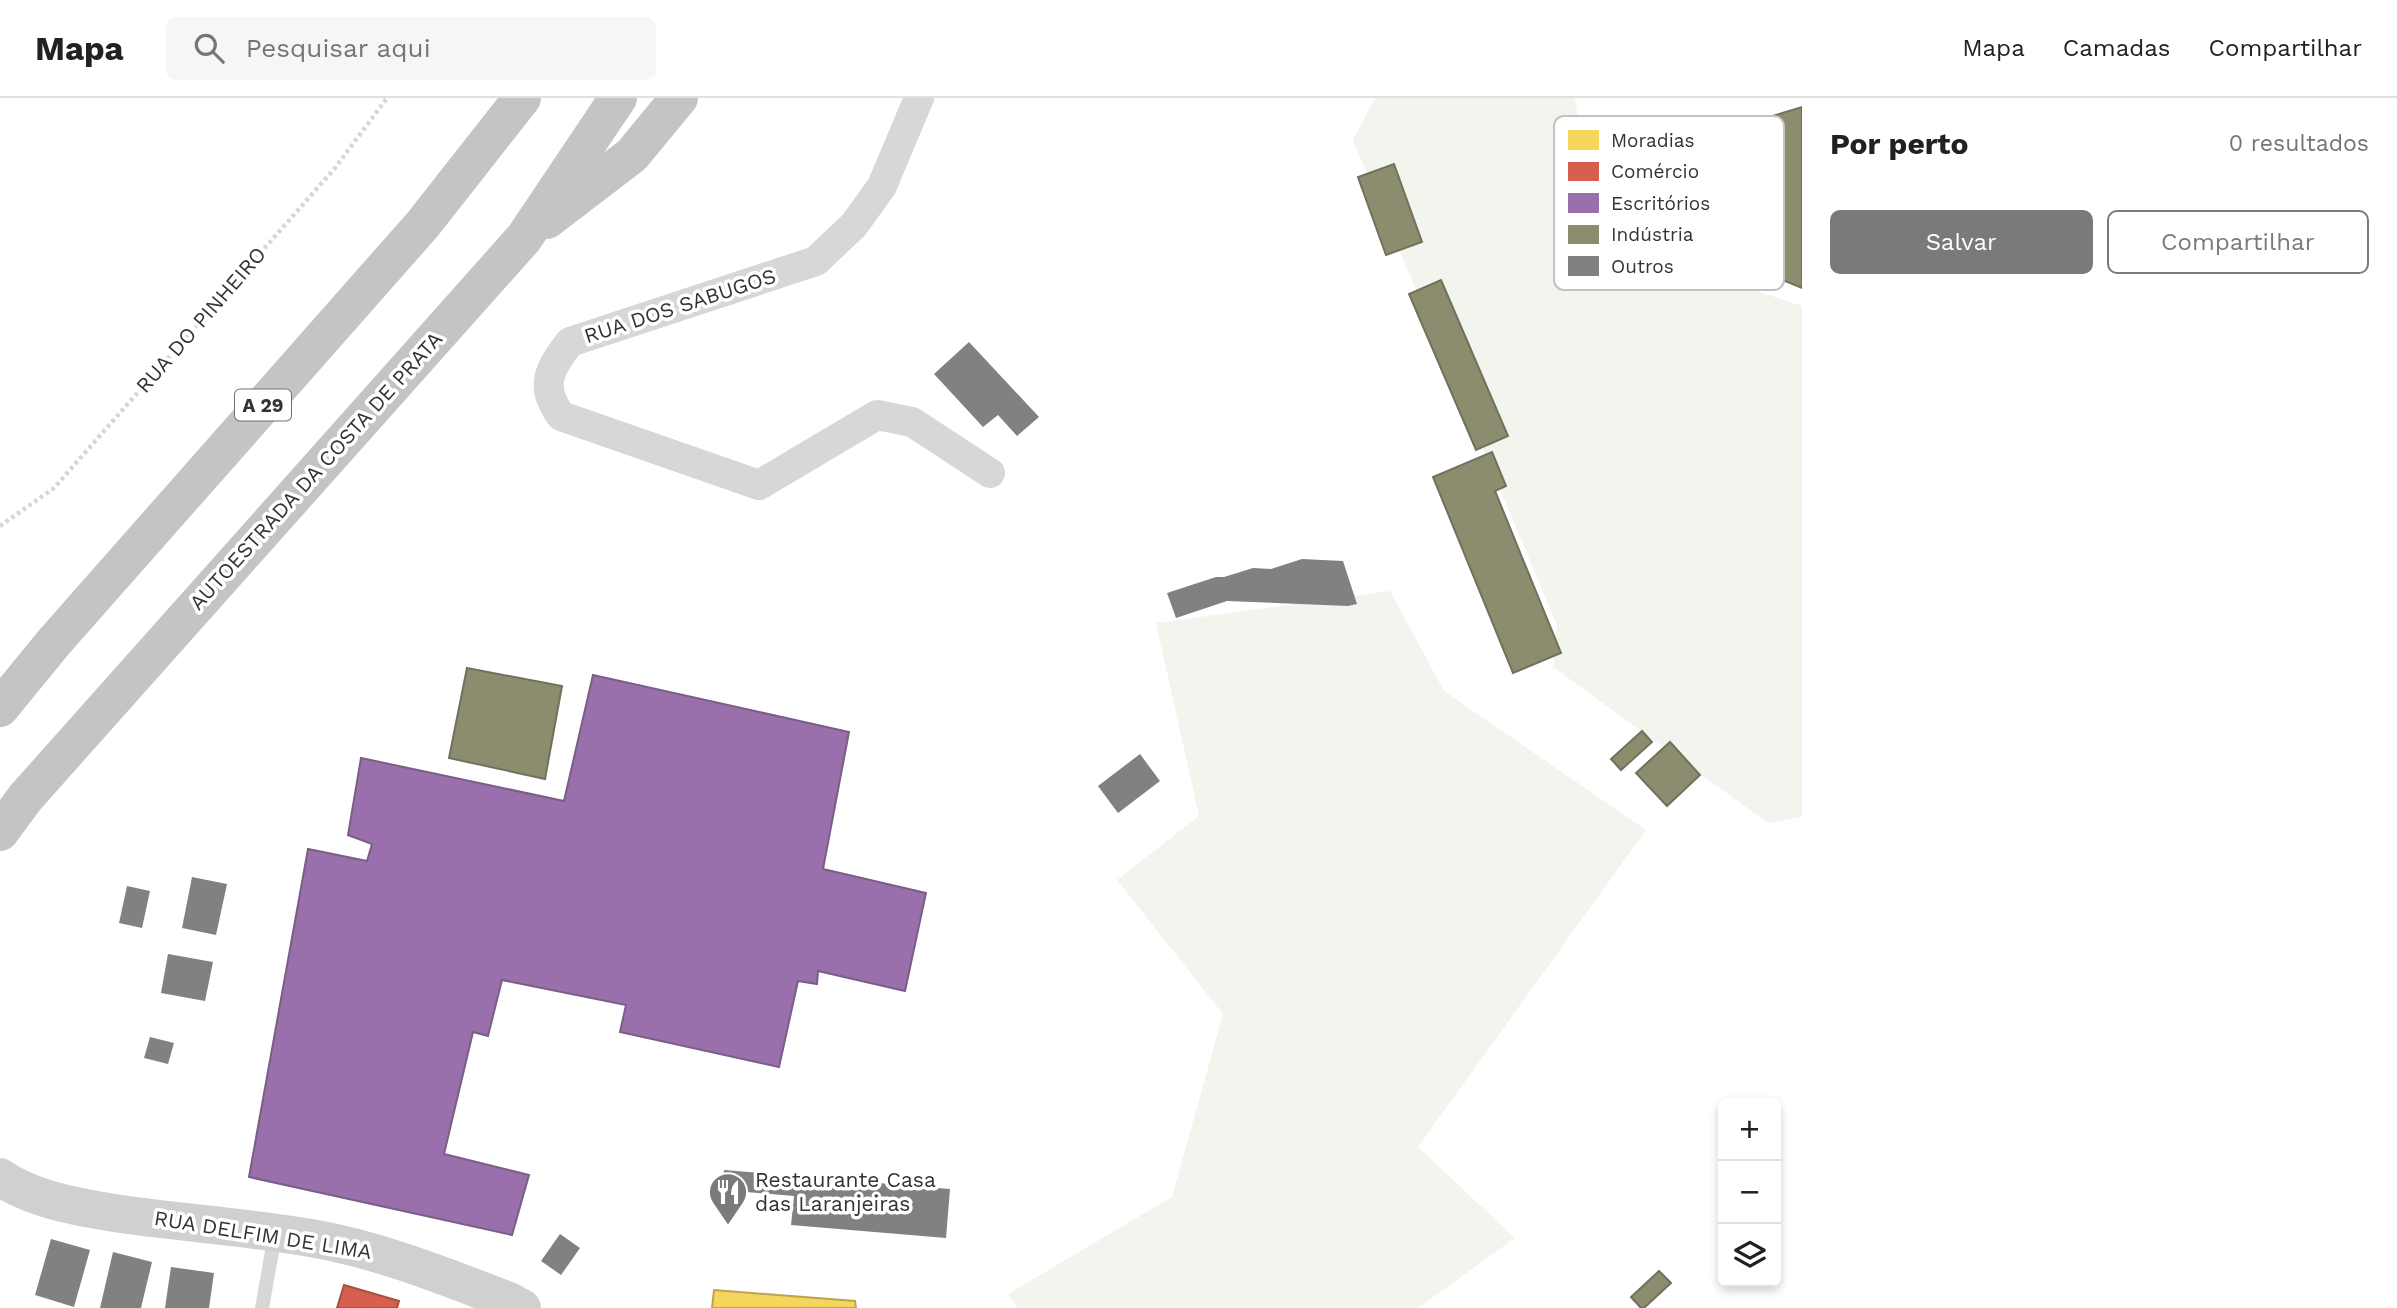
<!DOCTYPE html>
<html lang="pt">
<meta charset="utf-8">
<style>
:root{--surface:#fff;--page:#f6f6f6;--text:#202124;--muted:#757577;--line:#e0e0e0;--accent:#7a7a7a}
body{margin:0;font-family:"Work Sans",sans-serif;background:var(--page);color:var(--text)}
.controls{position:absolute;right:21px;bottom:21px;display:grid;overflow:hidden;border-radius:10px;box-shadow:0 4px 10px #0003}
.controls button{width:63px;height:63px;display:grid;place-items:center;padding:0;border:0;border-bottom:2px solid var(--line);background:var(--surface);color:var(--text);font:35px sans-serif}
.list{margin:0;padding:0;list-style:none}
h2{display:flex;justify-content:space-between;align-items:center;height:91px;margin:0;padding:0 28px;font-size:30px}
h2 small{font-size:23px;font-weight:400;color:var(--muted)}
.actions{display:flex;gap:14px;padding:21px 28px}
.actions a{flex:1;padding:16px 0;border:2px solid var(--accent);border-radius:10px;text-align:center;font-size:24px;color:var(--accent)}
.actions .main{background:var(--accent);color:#fff}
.icon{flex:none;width:38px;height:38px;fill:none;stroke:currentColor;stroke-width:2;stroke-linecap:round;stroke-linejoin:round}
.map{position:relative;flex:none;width:1802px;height:1210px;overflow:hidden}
header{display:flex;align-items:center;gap:42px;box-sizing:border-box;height:98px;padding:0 35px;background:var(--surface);border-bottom:2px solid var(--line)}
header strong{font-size:33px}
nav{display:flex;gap:38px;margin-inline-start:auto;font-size:24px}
.search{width:490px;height:63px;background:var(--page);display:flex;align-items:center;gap:18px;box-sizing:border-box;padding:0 24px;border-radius:10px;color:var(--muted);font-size:26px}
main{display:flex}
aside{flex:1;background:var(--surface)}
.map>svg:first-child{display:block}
.green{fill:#f1f5ed}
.homes{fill:#f6d55c;stroke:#bca450;stroke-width:2}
.shops{fill:#d6604d;stroke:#a55245;stroke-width:2}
.offices{fill:#9970ab;stroke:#7a5e87;stroke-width:2}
.industry{fill:#8c8c6e;stroke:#71715c;stroke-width:2}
.building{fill:#818181}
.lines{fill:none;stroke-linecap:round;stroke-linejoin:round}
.path{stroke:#d6d6d6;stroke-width:4.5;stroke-dasharray:3.5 3.5;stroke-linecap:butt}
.lane{stroke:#d7d7d7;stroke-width:14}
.street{stroke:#d7d7d7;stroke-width:30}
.secondary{stroke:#d0d0d0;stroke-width:38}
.highway{stroke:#c4c4c4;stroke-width:38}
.labels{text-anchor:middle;stroke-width:7;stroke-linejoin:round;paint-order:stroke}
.shield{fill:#fff;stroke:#707070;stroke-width:2}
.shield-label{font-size:19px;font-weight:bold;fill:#333}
.street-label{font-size:21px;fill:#333;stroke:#fff}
.poi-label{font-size:21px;fill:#333;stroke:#fff;text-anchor:start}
.key{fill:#fff;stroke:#c2c2c2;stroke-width:2}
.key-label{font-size:19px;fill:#333}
</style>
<header>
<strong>Mapa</strong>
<div class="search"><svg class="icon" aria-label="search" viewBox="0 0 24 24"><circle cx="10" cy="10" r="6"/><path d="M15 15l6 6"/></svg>Pesquisar aqui</div>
<nav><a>Mapa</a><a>Camadas</a><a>Compartilhar</a></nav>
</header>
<main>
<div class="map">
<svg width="1802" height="1210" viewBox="0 0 1802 1210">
<rect width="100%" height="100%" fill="#fff"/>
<g class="green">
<polygon points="1375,0 1575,0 1595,139 1802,208 1802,719 1768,725 1553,569 1557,527 1353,42"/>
<polygon points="1390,493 1444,593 1646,732 1418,1049 1515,1140 1418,1210 1018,1210 1008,1196 1172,1099 1223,916 1117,782 1199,718 1156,525"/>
</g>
<polygon class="homes" points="714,1192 855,1203 856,1210 712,1210"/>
<polygon class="shops" points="344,1187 399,1203 397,1210 337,1210"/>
<polygon class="offices" points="593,577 849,634 823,771 926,795 905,893 818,873 817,886 798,883 779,969 620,934 626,907 502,882 488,938 473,934 444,1056 529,1077 512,1137 249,1079 308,751 367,763 372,746 348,737 361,660 564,703"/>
<g class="industry">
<polygon points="1802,9 1802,190 1670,136 1665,120 1622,133 1568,111 1574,97 1569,80"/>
<polygon points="1394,66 1422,144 1386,157 1358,79"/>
<polygon points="1441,182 1508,338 1476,352 1409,196"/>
<polygon points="1492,354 1506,388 1495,393 1561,555 1513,575 1433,379"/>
<polygon points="467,570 562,588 545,681 449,660"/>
<polygon points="1642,633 1652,644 1621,672 1611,661"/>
<polygon points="1670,644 1700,677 1667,708 1636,675"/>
<polygon points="1659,1173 1671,1185 1644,1210 1641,1210 1631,1199"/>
</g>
<g class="building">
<polygon points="969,244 1039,319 1017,338 998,317 983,329 934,276"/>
<polygon points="1302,461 1343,463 1357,506 1348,508 1227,503 1176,520 1167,495 1216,479 1224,479 1253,470 1271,471"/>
<polygon points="1140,656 1160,683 1118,715 1098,688"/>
<polygon points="192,779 227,786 216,837 182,830"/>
<polygon points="127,788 150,793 142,830 119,825"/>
<polygon points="168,856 213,864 205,903 161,895"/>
<polygon points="150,939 174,945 168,966 144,960"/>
<polygon points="724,1072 950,1091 946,1140 791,1127 794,1098 722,1092"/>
<polygon points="560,1136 580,1150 561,1177 541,1163"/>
<polygon points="51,1141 90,1152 74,1209 35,1197"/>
<polygon points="113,1154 152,1164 141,1210 100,1210"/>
<polygon points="171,1169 214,1175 209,1210 165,1210"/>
</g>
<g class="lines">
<polyline class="path" points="0,428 54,390 335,70 387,0"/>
<polyline class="lane" points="262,1210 275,1137"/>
<path class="street" d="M919,0l-37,88 -28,39 -38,36 -246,81c-21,27 -31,44 -9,74l198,69 118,-70 35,7 78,51"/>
<path class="secondary" d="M0,1079c33,23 82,31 121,37 63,9 127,13 190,24 69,12 133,38 198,63l13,7"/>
<g class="highway">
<polyline points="547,122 632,57 679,0"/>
<polyline points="0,610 54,544 423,126 522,0"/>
<polyline points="0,734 25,700 524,140 618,0"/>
</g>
</g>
<defs>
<g id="restaurant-pin" transform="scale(2.0125)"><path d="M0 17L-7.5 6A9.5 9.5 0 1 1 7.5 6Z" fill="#7a7a7a" stroke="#fff"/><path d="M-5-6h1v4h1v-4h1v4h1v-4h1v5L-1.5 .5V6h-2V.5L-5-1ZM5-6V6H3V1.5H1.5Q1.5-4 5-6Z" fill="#fff"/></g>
</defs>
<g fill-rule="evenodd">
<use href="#restaurant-pin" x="728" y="1094"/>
</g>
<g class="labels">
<rect class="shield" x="235" y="291.5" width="56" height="31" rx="5"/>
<g class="shield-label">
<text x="263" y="314">A 29</text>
</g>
<g class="street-label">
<text transform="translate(680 208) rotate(-18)" y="7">RUA DOS SABUGOS</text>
<text transform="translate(201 222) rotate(-49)" y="7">RUA DO PINHEIRO</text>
<text transform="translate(316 373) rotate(-48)" y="7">AUTOESTRADA DA COSTA DE PRATA</text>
<text transform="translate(263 1137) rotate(9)" y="7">RUA DELFIM DE LIMA</text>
</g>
<g class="poi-label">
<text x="755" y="1089">Restaurante Casa<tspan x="755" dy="24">das Laranjeiras</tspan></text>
</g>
</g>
<rect x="1554" y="18" width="230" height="174" rx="10" class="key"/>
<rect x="1568" y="32" width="31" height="20" fill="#f6d55c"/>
<rect x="1568" y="64" width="31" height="19" fill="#d6604d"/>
<rect x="1568" y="95" width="31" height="20" fill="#9970ab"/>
<rect x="1568" y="127" width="31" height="19" fill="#8c8c6e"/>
<rect x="1568" y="158" width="31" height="20" fill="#818181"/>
<g class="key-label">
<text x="1611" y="49">Moradias</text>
<text x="1611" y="80">Comércio</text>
<text x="1611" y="112">Escritórios</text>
<text x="1611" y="143">Indústria</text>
<text x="1611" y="175">Outros</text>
</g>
</svg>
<div class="controls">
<button>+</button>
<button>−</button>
<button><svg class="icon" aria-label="layers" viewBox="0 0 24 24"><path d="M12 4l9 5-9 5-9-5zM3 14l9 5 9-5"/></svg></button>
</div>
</div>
<aside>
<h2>Por perto<small>0 resultados</small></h2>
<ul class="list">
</ul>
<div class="actions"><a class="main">Salvar</a><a>Compartilhar</a></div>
</aside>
</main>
